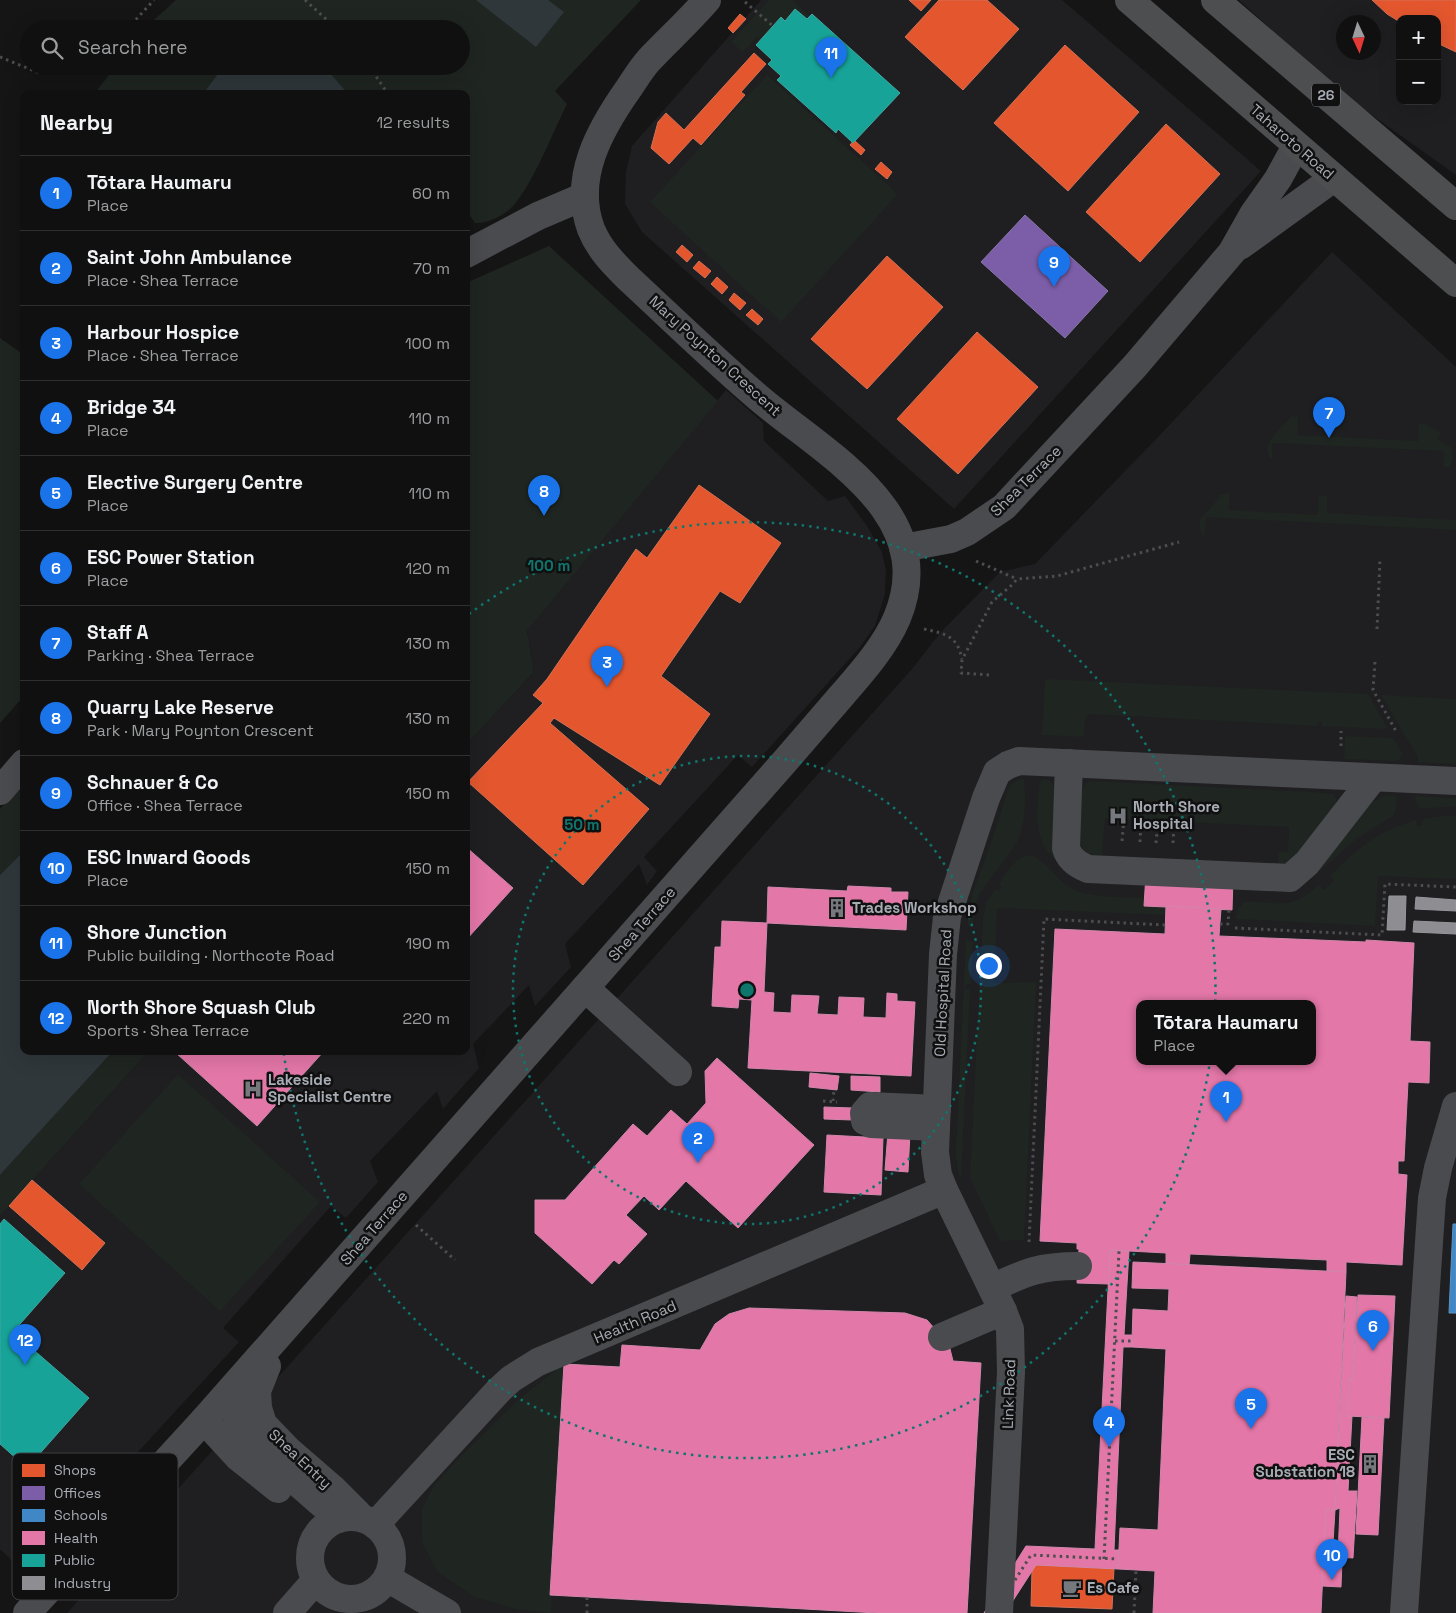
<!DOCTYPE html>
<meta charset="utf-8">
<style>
:root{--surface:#101010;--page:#191919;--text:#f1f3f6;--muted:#9c9d9f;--line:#303030;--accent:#1a73e8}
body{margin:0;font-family:"Space Grotesk",sans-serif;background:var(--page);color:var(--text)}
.controls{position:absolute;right:15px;top:15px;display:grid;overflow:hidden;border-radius:10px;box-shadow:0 5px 20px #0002}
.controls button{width:45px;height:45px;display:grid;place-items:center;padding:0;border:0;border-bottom:1px solid var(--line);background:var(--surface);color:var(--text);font:25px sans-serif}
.compass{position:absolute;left:1336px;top:15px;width:45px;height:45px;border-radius:50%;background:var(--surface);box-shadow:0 5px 20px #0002;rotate:176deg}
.you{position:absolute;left:988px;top:965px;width:18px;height:18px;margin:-12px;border:4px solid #fff;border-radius:50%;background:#1a73e8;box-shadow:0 0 0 8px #1a73e833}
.badge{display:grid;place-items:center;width:32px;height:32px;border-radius:50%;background:var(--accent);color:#fff;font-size:16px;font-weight:700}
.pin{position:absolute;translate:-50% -41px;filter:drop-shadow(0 1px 2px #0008)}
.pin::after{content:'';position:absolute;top:26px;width:18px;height:15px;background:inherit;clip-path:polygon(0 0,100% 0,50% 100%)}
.popup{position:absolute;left:1136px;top:1000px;width:180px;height:65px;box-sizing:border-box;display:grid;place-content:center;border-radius:10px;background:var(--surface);filter:drop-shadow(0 1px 4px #0005);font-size:16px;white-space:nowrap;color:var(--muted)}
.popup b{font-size:19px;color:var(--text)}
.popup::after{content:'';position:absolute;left:50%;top:100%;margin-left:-10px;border:10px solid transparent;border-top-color:var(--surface)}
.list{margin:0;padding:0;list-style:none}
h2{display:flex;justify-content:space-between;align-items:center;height:65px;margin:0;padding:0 20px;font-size:21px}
h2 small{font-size:16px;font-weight:400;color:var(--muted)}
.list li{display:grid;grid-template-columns:32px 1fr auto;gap:15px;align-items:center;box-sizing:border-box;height:75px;padding:0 20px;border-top:1px solid var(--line)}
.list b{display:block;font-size:19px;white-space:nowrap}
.list p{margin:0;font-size:16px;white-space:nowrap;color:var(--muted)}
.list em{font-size:16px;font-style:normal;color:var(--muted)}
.icon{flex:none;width:28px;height:28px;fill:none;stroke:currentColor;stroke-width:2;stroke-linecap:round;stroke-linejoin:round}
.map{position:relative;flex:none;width:1456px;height:1613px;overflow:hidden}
.search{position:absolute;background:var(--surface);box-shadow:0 5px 20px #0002;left:20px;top:20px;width:450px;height:55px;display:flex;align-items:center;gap:12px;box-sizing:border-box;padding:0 18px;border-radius:28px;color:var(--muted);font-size:19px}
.panel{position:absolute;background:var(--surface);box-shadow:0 5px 20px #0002;left:20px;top:90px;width:450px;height:965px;border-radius:10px}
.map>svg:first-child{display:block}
.built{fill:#1f1f21;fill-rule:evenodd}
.green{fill:#1f2520}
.water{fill:#2f373b}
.shops{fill:#e4572e;stroke:#d27156}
.offices{fill:#7b5ea7;stroke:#8876ab}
.schools{fill:#3f88c5;stroke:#5e93c0}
.health{fill:#e377a8;stroke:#d187ac;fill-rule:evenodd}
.public{fill:#17a398;stroke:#42a6a1}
.industry{fill:#8d8d92;stroke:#95979c}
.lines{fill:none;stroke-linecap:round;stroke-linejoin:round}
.path{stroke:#4b4d4f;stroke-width:3;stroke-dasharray:2.5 4;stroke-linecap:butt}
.minor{stroke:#4a4b4e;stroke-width:28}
.major{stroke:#4d4e50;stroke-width:28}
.path-bridge{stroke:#4b4d4f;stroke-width:3;stroke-dasharray:2.5 4;stroke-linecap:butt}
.ring{fill:none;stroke:#0f766e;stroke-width:2.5;stroke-dasharray:2.5 5}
.labels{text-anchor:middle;stroke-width:5;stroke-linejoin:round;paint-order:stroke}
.shield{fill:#101011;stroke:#7a7e84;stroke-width:1}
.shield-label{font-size:14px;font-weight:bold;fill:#a8adb5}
.street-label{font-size:15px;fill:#a8adb5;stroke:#101011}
.poi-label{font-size:15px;font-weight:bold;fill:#a8adb5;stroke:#101011;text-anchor:start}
.key{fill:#101011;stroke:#3e3f42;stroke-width:1}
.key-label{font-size:14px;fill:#a8adb5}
.centre{fill:#0f766e;stroke:#101011;stroke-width:2.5}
.ring-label{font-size:15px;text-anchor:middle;font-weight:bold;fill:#0f766e;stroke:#101011;stroke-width:5;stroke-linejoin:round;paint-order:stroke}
</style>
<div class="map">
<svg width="1456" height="1613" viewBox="0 0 1456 1613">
<rect width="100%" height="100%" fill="#151516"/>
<g class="built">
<polygon points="761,0 1062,0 1261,171 954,509 642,232 625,204 626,172 632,146"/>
<path d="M1239,0h217v175l-119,-85zM1400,19h37v82h-37zM1344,22h30v30h-30z"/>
<path d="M1332,252l124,115v1246h-1389l845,-944 28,-36 60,-61 35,-8 125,-129zM1140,1003h172v58h-172z"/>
<polygon points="726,390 763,423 764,441 828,501 845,496 867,526 882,552 886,571 885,594 875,626 860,647 752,767 738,755 644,857 657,871 647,885 639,864 565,944 571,967 535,1006 529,985 473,1044 479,1068 443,1109 437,1091 370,1161 378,1182 346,1218 331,1206 223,1328 239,1342 26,1574 0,1549 0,1216 149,1051 466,1051 466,745 534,672 527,631"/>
</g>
<g class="green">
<path d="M176,0h465l-86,91 12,13c-15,30 -33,78 -54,102 -8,9 -26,18 -38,17l-9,-13v-116h-372l22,-28h345v-37h-314l9,-11z"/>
<polygon points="769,0 792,0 810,16 807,19 795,9 785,21 781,18 761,39 758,36 743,52 731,42"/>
<polygon points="767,75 898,194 781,322 650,202"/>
<polygon points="549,246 718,401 527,631 534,672 466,745 466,283"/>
<polygon points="0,338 24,355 24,696 0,723"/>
<path d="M1292,416l6,1 -1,18 121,6 1,-18 7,1 15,9 -4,6 15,9 1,12 -3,7h-6v-14l-2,-2 -168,-8 -2,2v13h-2c-10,-15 12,-31 22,-42z"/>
<polygon points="1229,492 1229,510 1317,515 1319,496 1327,496 1327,513 1456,520 1456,530 1206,517 1204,537 1199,528 1200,520 1221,495"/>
<polygon points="1045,679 1368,694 1388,729 1322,726 1322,721 1318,721 1317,726 1090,714 1085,718 1084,737 1042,735"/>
<polygon points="1381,695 1456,699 1456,764 1418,762 1418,757"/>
<polygon points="1345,736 1393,738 1403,754 1399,761 1344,759"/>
<path d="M1020,778l4,1c2,20 2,47 -8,65l-36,49 -6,15 -1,16 -6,2 5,-32 16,-42 17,-53 4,-13z"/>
<path d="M1041,779l9,1 5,8 6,77c-7,-7 -16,-15 -19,-24 -7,-15 -5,-47 -1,-62z"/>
<path d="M1089,781l224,11 21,2 2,4v6c-12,15 -39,61 -58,61l1,-13 9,-1 1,-24 -184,-9 -3,38c-10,-1 -19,-2 -22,-13l1,-45 2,-11z"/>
<polygon points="24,782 24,851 0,875 0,809"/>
<polygon points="1386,795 1397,796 1396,809 1394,815 1356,839 1308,881 1366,808 1374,801"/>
<polygon points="1415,796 1456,798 1456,806 1421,809 1417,805"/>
<path d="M1443,816h13v63l-78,-3 -3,50 -139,-7 2,-11 6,-6c37,-2 45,11 75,-18l5,6 10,-9 -4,-5c26,-27 49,-46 87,-56l-1,5 6,1 1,-7z"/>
<path d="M1031,855c17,7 24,23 38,32 20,13 73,10 97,11v17l-169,-7 -3,75 42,-1 -12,258 -24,1 -30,-63 13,-261 3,-14 10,-15 2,3 4,-3 -3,-5c9,-12 16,-27 32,-28z"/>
<polygon points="966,940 971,941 973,943 971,984 966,984 965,989 970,989 961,1181 957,1166 956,1151"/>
<polygon points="113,1051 149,1051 0,1216 0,1175"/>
<polygon points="178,1074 320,1202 220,1311 79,1184"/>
<polygon points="564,1364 551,1613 515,1609 474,1597 437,1571 422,1542 422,1508 435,1484 469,1448 519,1399"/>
</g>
<g class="water">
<polygon points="476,0 548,0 564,12 536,47"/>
<polygon points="234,66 324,66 348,94 203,94 218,74"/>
<polygon points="24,851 24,1051 113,1051 0,1175 0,875"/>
</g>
<g class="shops">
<polygon points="909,0 931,0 921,11"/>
<polygon points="939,0 987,0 1019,29 963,90 905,37"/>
<polygon points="1372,0 1456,0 1456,52 1437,43 1437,19 1400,19 1400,22 1387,14"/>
<polygon points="740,14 746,19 733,33 728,28"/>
<polygon points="1065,45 1139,112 1068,191 994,123"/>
<polygon points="754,53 766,64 741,92 745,95 701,145 693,138 669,164 651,148 658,122 666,113 684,130"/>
<polygon points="1166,124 1220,174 1140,262 1086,212"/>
<polygon points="854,140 865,150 861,155 850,145"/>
<polygon points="881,162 892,172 887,179 875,169"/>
<polygon points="682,245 693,255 687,262 676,252"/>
<polygon points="887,256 943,307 867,389 811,339"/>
<polygon points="699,261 711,271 705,278 693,268"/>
<polygon points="717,277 728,287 722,294 711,284"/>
<polygon points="734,293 746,303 740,310 729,300"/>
<polygon points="752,309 763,319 758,325 746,315"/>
<polygon points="977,332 1038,387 958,474 897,419"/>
<polygon points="699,485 781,543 740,603 720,591 661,676 710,714 660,785 554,718 550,723 649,809 583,885 468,782 543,703 533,695 547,679 636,549 647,558"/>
<polygon points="32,1180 105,1243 82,1270 9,1206"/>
<polygon points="1036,1565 1114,1568 1112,1609 1031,1606 1032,1570"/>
</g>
<polygon class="offices" points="1025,215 1108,291 1065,338 981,262"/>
<polygon class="schools" points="1453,1224 1456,1224 1456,1313 1449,1313"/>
<g class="health">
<polygon points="466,847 513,888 466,940"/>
<polygon points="1146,874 1233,878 1232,910 1144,906"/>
<polygon points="848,886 891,888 891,892 908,892 906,930 767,923 768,887 847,891"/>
<path d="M1166,906l55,3 -2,27 147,6v-2l48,3 -4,98 20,1 -1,41 -21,-1 -4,79h-6v13l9,1 -5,90 -56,-3v10l-19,-1v-11l-137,-6 -1,11 -23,-1v-11l-56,-3 -1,34 -32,-1 2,-34h-2v-6l-37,-2 15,-312 110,5zM1140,1003h172v58h-172z"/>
<polygon points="722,921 767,923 764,992 774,993 773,1012 791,1013 792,995 819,996 817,1014 838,1015 839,997 864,998 863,1017 886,1018 887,993 897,994 897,1001 915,1002 911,1076 748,1068 752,1000 739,999 738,1008 712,1006 715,947 721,947"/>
<polygon points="178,1051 324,1051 257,1126 176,1053"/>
<polygon points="717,1058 814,1145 738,1228 686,1181 659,1210 644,1196 626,1215 647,1234 619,1264 614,1260 592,1284 535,1233 535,1200 565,1200 633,1124 647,1136 671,1110 687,1124 706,1103 705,1071"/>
<polygon points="810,1073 839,1076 837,1090 809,1087"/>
<polygon points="851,1076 880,1077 880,1092 851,1090"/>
<polygon points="824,1107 853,1108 852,1120 824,1119"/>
<polygon points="888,1132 910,1133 908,1172 885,1170"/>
<polygon points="827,1135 883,1138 881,1195 824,1192"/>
<polygon points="1110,1250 1129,1251 1124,1335 1132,1335 1132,1347 1123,1347 1114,1550 1119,1550 1118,1569 1036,1565 1005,1613 984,1613 1026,1546 1095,1549"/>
<polygon points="1133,1262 1346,1272 1335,1510 1326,1510 1321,1613 1153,1613 1155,1571 1118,1569 1120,1528 1158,1530 1166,1349 1132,1347 1132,1341 1133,1309 1168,1311 1169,1289 1132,1288"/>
<polygon points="1358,1295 1395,1296 1389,1418 1347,1416 1349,1379 1353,1379"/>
<polygon points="1346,1296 1357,1297 1353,1379 1349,1379 1347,1416 1352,1416 1348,1491 1357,1491 1353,1558 1338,1557 1340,1508 1335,1510"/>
<polygon points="749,1308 905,1313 927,1320 949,1345 953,1361 981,1363 967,1613 877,1613 550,1595 564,1364 620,1367 622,1345 700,1350 715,1324 729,1314"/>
<polygon points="1362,1417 1384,1418 1378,1535 1356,1534"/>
<polygon points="1326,1510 1335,1510 1333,1543 1324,1542"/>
<polygon points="1323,1559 1342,1560 1341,1587 1322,1586"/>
</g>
<g class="public">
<polygon points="795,9 807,19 812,14 900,93 853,143 838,129 836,133 777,80 781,76 768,64 772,60 756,45 781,17 785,21"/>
<polygon points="4,1219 65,1273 13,1332 89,1398 27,1468 0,1444 0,1224"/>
</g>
<g class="industry">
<polygon points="1389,896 1406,896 1405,930 1387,930"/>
<polygon points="1416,897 1456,900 1456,911 1415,909"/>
<polygon points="1414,921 1456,923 1456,934 1413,932"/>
</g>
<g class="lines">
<g class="path">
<polyline points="305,0 337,29"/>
<polyline points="745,2 773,26"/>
<polyline points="127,29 154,0"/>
<polyline points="0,57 37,72 63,66"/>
<polyline points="369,66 388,94"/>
<polyline points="976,561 1017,579"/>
<path d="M924,629c21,5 33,6 38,30"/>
<polyline points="1377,629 1380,559"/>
<polyline points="1375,662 1373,690 1397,733"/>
<polyline points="989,675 961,673 962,660 992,602 1013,584 1017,579 1057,576 1179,542"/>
<polyline points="1341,746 1341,731"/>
<polyline points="1122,841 1124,819"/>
<polyline points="1140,842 1141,820"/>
<polyline points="1156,843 1158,821"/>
<polyline points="1173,843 1174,822"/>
<polyline points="1220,924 1228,924 1229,909"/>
<polyline points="1235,928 1382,935 1385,884 1456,887"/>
<polyline points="823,1101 837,1102"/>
<polyline points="833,1101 834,1089"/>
<polyline points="416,1225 455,1260"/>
<polyline points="1029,1242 1044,919 1165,925"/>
<polyline points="1115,1341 1132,1341"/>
<polyline points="1104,1559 1119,1251"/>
<polyline points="587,1613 587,1597"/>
<polyline points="1134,1613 1136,1570"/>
</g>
<g class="minor">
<polyline points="1240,246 1334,178"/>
<polyline points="466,254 538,216 585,196"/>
<polyline points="903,548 951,539 967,532 1004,507 1135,366 1232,252 1254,213 1278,179 1296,146"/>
<path d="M1069,763l-3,85c3,11 12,17 22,21l202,9 17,-15 66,-85"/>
<polyline points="0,791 24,763"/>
<polyline points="585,988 678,1072"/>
<polyline points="936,1127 871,1124 865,1121 864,1113 870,1106 937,1109"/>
<path d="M992,1288c34,-16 48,-22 86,-22"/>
<polyline points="942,1337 1003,1311"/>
<polyline points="267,1366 257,1391 258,1408 263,1424 287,1449 332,1488 358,1514"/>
<polyline points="248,1380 240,1392 235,1410 241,1433 339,1519"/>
<polyline points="204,1420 238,1457 278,1489"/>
<circle cx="351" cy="1558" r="41"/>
<polyline points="375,1525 499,1390 511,1379 538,1362 944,1190"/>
<polyline points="387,1578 447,1613"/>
<path d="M27,1613l177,-193 582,-660c19,-22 38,-44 57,-66 20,-23 42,-48 54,-76 45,-108 -79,-167 -144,-225 -43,-37 -84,-77 -125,-115 -15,-15 -29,-29 -37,-49 -19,-51 9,-100 38,-141 6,-9 12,-19 20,-28 19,-20 40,-39 58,-60"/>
<polyline points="287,1613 316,1580"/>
<polyline points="999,1613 1011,1372 1010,1329 1003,1311 944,1190 938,1175 935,1152 943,954 947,917 986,798 997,772 1008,765 1019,761 1456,781"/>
<polyline points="1404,1613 1432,1198 1438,1168 1456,1106"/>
</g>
<g class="major">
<polyline points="1129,0 1456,283"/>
<polyline points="1215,0 1456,206"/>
</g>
<polyline class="path-bridge" points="994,1613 1031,1555 1118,1559"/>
</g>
<g class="ring">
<circle cx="747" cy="990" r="234"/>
<path d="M469 614A468 468 0 1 1 284 1055"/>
</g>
<defs>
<g id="hospital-bare" transform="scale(1.5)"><path d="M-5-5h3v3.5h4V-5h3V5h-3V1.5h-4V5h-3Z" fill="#75787d" stroke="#101011" stroke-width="2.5" paint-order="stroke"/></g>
<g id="building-bare" transform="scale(1.5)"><path d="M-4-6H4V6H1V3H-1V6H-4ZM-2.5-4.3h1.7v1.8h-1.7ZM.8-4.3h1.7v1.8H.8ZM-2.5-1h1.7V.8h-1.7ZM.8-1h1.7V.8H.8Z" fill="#75787d" stroke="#101011" stroke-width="2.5" paint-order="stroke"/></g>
<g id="cafe-bare" transform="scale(1.5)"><path d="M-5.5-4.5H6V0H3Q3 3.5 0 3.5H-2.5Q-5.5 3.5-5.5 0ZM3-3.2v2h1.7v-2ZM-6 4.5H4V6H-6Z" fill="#75787d" stroke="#101011" stroke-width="2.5" paint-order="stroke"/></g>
</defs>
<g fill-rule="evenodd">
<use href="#hospital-bare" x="1118" y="816"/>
<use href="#building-bare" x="837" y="908"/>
<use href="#hospital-bare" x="253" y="1089"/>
<use href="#building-bare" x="1370" y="1464"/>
<use href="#cafe-bare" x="1072" y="1588"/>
</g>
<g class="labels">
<rect class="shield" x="1312" y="83.5" width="28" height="23" rx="4"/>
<g class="shield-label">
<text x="1326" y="100">26</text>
</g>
<g class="street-label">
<text transform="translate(1292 142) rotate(41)" y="5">Taharoto Road</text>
<text transform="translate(715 356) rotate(42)" y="5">Mary Poynton Crescent</text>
<text transform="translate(1026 481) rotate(-45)" y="5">Shea Terrace</text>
<text transform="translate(642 924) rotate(-49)" y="5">Shea Terrace</text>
<text transform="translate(943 993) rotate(-87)" y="5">Old Hospital Road</text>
<text transform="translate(374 1228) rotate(-49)" y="5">Shea Terrace</text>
<text transform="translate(635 1322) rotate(-23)" y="5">Health Road</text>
<text transform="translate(1009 1394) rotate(-88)" y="5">Link Road</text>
<text transform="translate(300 1459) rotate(43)" y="5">Shea Entry</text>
</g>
<g class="poi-label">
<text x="1133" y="812">North Shore<tspan x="1133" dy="17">Hospital</tspan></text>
<text x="852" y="913">Trades Workshop</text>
<text x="268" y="1085">Lakeside<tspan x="268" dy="17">Specialist Centre</tspan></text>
<text x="1355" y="1460" text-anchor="end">ESC<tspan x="1355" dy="17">Substation 18</tspan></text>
<text x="1087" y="1593">Es Cafe</text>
</g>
</g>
<rect x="12" y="1453" width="166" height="147" rx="8" class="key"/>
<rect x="22" y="1464" width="23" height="13" fill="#e4572e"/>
<rect x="22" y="1486" width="23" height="14" fill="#7b5ea7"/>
<rect x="22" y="1509" width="23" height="13" fill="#3f88c5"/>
<rect x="22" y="1531" width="23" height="14" fill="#e377a8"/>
<rect x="22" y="1554" width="23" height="13" fill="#17a398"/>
<rect x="22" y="1576" width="23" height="14" fill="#8d8d92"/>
<g class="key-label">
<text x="54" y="1475">Shops</text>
<text x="54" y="1498">Offices</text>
<text x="54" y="1520">Schools</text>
<text x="54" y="1543">Health</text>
<text x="54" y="1565">Public</text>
<text x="54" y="1588">Industry</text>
</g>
<circle cx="747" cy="990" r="8" class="centre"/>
<g class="ring-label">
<text x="549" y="571">100 m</text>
<text x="582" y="830">50 m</text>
</g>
</svg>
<div class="controls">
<button>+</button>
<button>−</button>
</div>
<svg class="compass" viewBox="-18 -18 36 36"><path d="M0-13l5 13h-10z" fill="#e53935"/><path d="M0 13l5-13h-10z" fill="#9c9d9f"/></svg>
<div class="you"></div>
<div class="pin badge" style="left:1226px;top:1122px">1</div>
<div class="popup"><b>Tōtara Haumaru</b>Place</div>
<div class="pin badge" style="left:698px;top:1163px">2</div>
<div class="pin badge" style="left:607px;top:687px">3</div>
<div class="pin badge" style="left:1109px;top:1447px">4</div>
<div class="pin badge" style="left:1251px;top:1429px">5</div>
<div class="pin badge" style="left:1373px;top:1351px">6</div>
<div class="pin badge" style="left:1329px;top:438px">7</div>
<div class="pin badge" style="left:544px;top:516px">8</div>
<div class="pin badge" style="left:1054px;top:287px">9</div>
<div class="pin badge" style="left:1332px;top:1580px">10</div>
<div class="pin badge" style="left:831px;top:78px">11</div>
<div class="pin badge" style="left:25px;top:1365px">12</div>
<div class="search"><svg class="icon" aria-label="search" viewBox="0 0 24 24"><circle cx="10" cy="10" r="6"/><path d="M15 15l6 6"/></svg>Search here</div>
<section class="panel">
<h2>Nearby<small>12 results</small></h2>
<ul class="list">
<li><span class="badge">1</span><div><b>Tōtara Haumaru</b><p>Place</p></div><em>60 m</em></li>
<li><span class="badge">2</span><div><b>Saint John Ambulance</b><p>Place · Shea Terrace</p></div><em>70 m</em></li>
<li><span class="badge">3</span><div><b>Harbour Hospice</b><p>Place · Shea Terrace</p></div><em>100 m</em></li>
<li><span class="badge">4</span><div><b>Bridge 34</b><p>Place</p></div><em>110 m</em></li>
<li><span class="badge">5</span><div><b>Elective Surgery Centre</b><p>Place</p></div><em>110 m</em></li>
<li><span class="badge">6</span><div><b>ESC Power Station</b><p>Place</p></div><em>120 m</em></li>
<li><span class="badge">7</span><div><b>Staff A</b><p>Parking · Shea Terrace</p></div><em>130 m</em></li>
<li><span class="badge">8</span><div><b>Quarry Lake Reserve</b><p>Park · Mary Poynton Crescent</p></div><em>130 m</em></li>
<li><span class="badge">9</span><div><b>Schnauer &amp; Co</b><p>Office · Shea Terrace</p></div><em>150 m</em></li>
<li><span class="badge">10</span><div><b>ESC Inward Goods</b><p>Place</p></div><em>150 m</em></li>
<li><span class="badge">11</span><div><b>Shore Junction</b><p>Public building · Northcote Road</p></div><em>190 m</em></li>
<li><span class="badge">12</span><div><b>North Shore Squash Club</b><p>Sports · Shea Terrace</p></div><em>220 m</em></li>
</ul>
</section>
</div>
